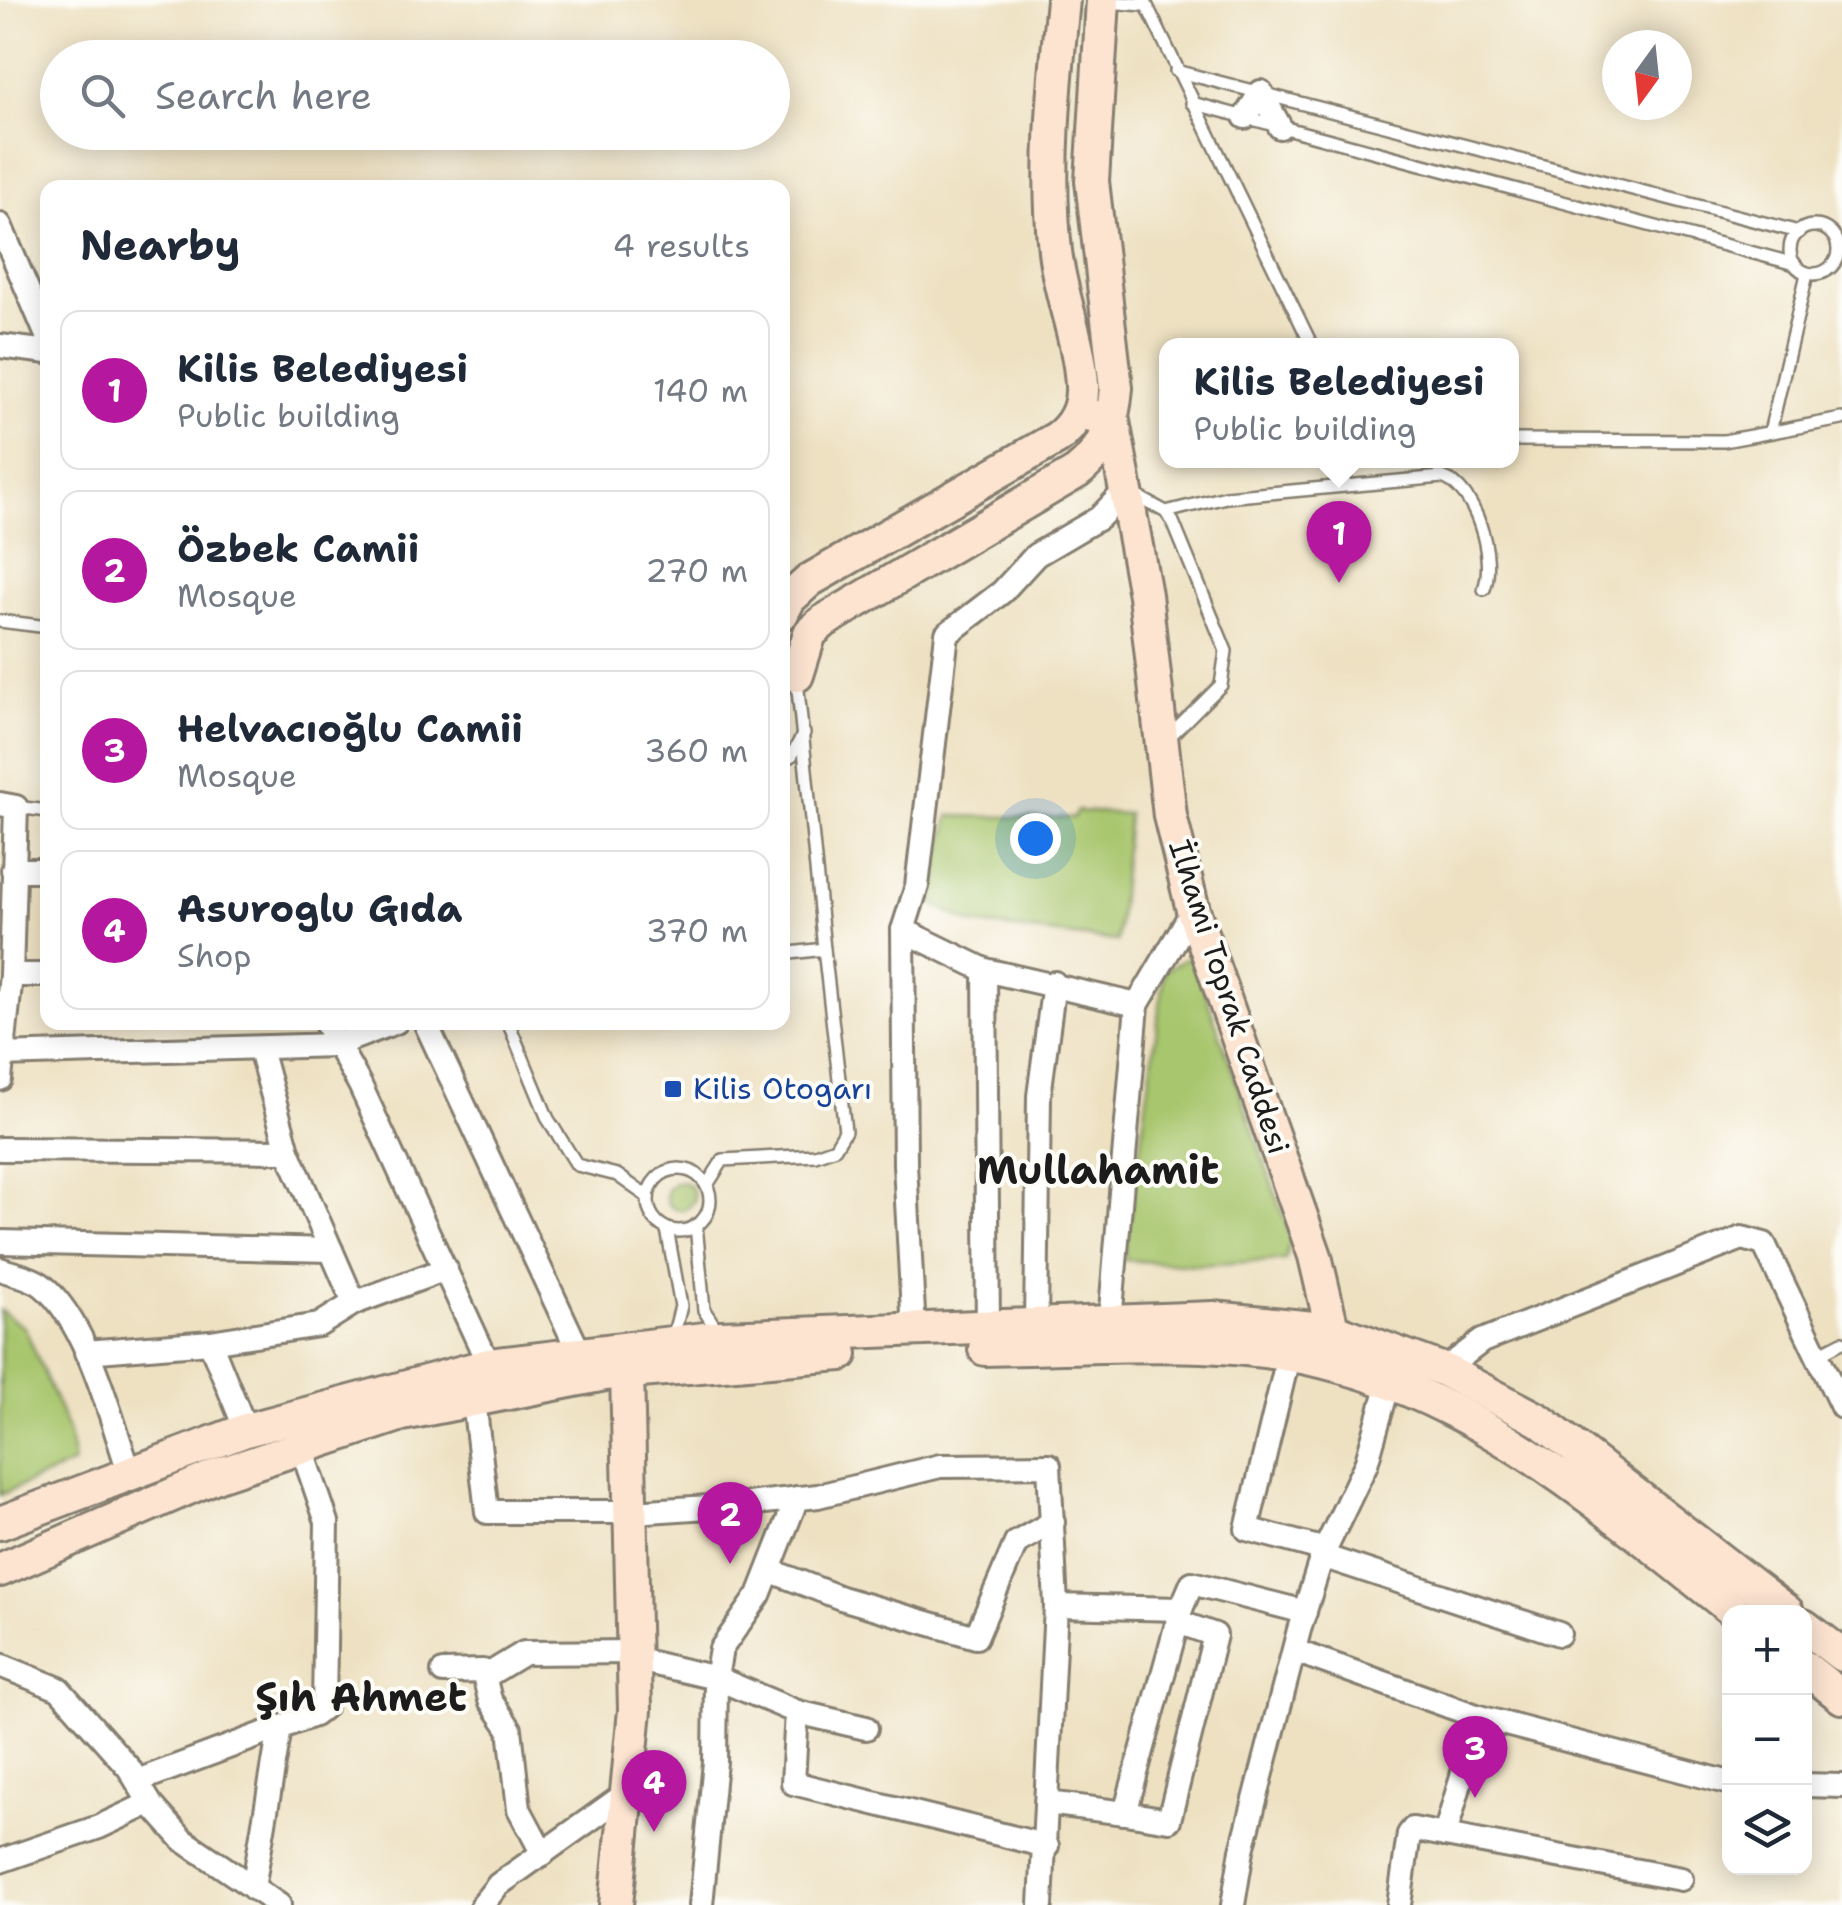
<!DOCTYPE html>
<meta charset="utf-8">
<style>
:root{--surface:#fff;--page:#f2f2f3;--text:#1f2937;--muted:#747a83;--line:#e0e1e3;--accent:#b5179e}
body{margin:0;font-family:"Shantell Sans",sans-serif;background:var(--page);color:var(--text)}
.controls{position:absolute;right:30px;bottom:30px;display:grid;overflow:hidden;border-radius:20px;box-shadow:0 5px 25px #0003}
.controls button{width:90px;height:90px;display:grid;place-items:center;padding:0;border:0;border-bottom:2px solid var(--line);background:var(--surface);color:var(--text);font:50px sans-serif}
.compass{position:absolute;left:1602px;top:30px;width:90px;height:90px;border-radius:50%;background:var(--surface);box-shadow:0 5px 25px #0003;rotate:195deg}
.you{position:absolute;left:1035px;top:838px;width:35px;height:35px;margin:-25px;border:8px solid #fff;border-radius:50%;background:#1a73e8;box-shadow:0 0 0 15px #1a73e833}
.badge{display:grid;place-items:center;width:65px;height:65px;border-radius:50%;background:var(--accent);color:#fff;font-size:32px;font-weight:700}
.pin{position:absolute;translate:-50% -82px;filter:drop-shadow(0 2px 5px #0008)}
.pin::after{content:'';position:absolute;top:52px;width:35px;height:30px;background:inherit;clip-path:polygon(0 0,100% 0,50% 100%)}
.popup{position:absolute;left:1159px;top:338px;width:360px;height:130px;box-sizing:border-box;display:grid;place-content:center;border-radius:20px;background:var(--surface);filter:drop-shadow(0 2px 8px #0005);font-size:32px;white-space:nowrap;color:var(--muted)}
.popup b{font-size:38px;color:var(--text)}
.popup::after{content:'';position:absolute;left:50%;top:100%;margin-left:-20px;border:20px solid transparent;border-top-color:var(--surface)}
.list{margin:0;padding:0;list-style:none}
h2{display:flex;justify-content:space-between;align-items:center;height:130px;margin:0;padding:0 40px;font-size:42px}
h2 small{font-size:32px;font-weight:400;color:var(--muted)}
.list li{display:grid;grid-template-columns:65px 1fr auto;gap:30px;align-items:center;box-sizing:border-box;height:160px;margin:0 20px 20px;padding:0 20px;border:2px solid var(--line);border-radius:20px}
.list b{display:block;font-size:38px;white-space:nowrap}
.list p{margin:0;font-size:32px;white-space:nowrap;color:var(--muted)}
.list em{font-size:32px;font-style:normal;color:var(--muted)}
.icon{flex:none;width:55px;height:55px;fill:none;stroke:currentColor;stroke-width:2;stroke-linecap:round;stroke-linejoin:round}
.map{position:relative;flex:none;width:1842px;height:1905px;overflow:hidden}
.search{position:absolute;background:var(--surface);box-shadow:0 5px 25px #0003;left:40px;top:40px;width:750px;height:110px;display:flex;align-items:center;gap:25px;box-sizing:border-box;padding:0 35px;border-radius:55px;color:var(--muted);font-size:38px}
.panel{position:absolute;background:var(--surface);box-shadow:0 5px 25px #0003;left:40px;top:180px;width:750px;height:850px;border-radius:20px}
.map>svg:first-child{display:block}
.green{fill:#a8c66d;stroke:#627144;stroke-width:2.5}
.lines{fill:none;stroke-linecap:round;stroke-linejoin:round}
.lane-casing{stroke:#857e6f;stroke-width:16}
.street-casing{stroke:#857e6f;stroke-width:28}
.secondary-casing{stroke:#857e6f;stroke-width:38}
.lane{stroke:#fff;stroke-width:11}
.street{stroke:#fff;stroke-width:22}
.secondary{stroke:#fde4d1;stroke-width:32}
.transit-dot{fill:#1a4fb4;stroke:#fdfcf7;stroke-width:4}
.labels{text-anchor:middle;stroke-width:8;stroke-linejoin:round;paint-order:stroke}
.street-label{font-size:30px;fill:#1c1c1c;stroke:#fdfcf7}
.transit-label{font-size:30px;fill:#164399;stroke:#fdfcf7;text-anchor:start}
.district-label{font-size:40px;font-weight:bold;fill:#1c1c1c;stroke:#fdfcf7}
</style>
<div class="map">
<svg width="1842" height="1905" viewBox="0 0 1842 1905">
<rect width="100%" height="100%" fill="#fdfcf7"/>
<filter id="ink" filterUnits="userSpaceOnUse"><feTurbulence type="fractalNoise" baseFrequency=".01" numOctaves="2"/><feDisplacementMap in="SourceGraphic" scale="20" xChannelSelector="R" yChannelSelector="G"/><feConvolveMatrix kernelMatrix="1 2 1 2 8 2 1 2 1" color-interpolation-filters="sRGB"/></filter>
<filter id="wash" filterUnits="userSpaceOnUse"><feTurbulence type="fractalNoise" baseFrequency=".0048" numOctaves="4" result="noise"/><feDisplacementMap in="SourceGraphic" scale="40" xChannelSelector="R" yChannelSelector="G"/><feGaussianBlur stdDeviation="2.25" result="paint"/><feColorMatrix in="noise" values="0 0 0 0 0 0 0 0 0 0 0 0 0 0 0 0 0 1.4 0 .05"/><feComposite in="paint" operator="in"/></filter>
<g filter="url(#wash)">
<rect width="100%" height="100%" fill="#eee1c2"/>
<g class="green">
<polygon points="1077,811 1128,814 1117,941 972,924 932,903 949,816 1073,818"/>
<polygon points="1192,955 1291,1238 1285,1260 1198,1265 1124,1260 1165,970"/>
<circle cx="680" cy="1196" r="14"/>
<polygon points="0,1310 25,1328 68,1430 74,1463 0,1495"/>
</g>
</g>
<g filter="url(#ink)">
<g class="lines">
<g class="lane-casing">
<g id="lane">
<polyline points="1144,0 1312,346"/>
<polyline points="1107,2 1144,5"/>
<polyline points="1176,71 1799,232"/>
<polyline points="1192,103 1795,264"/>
<circle cx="1814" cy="250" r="24"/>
<polyline points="1770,432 1807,274"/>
<polyline points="1512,440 1724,441 1842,419"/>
<polyline points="1131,493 1166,512 1173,522 1226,651 1221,685 1168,738"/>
<path d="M1166,512l60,-15 216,-20c34,11 54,81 42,112"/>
<polyline points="0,621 48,627"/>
<polyline points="782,761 792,755 804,733"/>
<polyline points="16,807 48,811"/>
<polyline points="782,954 824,949 797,680"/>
<polyline points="508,1022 548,1119 577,1165 617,1175 648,1197"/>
<circle cx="679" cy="1200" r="31"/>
<polyline points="707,1185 723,1160 815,1155 835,1148 845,1131 824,949"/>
<polyline points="696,1225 704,1310 719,1333"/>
<polyline points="667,1229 681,1306 673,1337"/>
<polyline points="1817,1355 1842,1342"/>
</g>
</g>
<g class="street-casing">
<g id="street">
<polyline points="1245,117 1261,92 1280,127"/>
<polyline points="0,225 48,338"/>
<polyline points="0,346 48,352"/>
<polyline points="0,804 16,807 11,975 0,1079"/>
<polyline points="13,870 48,870"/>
<polyline points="903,930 985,970 1137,1005"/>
<polyline points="985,970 988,1329"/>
<polyline points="11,975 48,975"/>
<polyline points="325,1022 360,1085 489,1365"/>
<polyline points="425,1022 579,1352"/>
<polyline points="260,1049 288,1151 354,1303"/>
<polyline points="0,1055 336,1045 396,1022"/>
<polyline points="0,1149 288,1151"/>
<polyline points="0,1242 331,1250"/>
<path d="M0,1269c13,5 32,8 43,17 45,37 68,134 87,188"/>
<polyline points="1110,1322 1137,1005 1193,910"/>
<polyline points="1036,1325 1039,1096 1054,983"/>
<polyline points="914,1332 905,1164 903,930 917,886 947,634 1002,592 1036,555 1099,518 1126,490"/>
<polyline points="1292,1341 1247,1529 1322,1549 1322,1556 1559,1634"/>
<polyline points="210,1342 246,1430"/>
<polyline points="86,1352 210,1342 319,1325 354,1303 446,1269"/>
<polyline points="1444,1370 1482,1341 1742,1238 1764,1244 1842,1407"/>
<polyline points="474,1401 487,1512 633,1512 739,1505 818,1496 940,1466 1049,1465 1056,1606 1041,1905"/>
<polyline points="771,1571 841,1598 976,1637 1016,1543 1053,1522"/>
<polyline points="1056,1606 1181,1609"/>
<polyline points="1295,1651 1479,1717 1730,1783"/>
<polyline points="634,1659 716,1678 721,1649 759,1595 797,1498"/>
<polyline points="0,1665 59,1689 129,1768 150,1803 183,1840 279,1905"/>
<polyline points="443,1672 483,1671 490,1700 510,1729 519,1809 543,1854"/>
<polyline points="486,1676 524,1653 634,1652"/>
<polyline points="797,1712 793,1783 1047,1846"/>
<polyline points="137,1781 314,1715 324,1707 327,1522 302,1449"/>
<polyline points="1804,1785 1842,1786"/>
<polyline points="1047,1803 1125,1813 1181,1609 1192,1583 1305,1612"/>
<polyline points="1125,1813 1169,1820 1215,1635 1178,1622"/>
<polyline points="1445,1835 1479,1717"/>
<polyline points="0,1861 99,1827 150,1803"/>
<polyline points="253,1888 280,1728"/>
<polyline points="482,1905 498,1885 627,1793"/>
<polyline points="701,1905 715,1762 716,1678 797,1712 866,1728"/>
<polyline points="1233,1905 1242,1850 1299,1630 1322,1556 1366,1464 1389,1383"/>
<polyline points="1399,1905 1409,1834 1413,1829 1681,1879"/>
</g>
</g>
<g class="secondary-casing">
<g id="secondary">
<polyline points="1078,413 1113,421 1145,595 1170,816 1193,910 1315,1256 1337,1350"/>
<path d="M782,613l7,-14 21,-19 247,-142c16,-12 26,-30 25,-52 -2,-45 -22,-90 -27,-135 -9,-82 0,-169 8,-251"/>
<path d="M797,675l13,-42 14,-12 253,-149c29,-23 36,-49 39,-84l-24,-207 11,-181"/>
<path d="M985,1349c116,-1 242,-15 355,17 151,41 275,151 395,246"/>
<polyline points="0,1523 246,1430 489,1365 721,1337 1213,1318 1334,1330 1444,1370 1539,1420 1787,1612"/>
<polyline points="0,1570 218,1475 402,1414 605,1374 841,1354"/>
<polyline points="1804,1626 1842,1655"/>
<polyline points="1804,1667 1842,1697"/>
<polyline points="616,1905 635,1710 627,1372"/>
</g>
</g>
<use href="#lane" class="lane"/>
<use href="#street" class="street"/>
<use href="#secondary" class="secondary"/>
</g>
</g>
<rect class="transit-dot" x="663" y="1079" width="20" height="20" rx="5"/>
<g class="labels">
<g class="street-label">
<text transform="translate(1229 997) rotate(72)" y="10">İlhami Toprak Caddesi</text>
</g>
<g class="transit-label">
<text x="693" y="1099">Kilis Otogarı</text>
</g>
<g class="district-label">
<text x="1098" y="1184">Mullahamit</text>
<text x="361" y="1711">Şıh Ahmet</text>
</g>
</g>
</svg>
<div class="controls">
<button>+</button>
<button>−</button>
<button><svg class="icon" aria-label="layers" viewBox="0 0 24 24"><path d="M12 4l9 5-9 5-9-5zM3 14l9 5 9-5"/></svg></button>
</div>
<svg class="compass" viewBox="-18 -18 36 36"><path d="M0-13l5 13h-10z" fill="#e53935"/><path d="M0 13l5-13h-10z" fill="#747a83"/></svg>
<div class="you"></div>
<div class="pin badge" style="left:1339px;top:583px">1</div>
<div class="popup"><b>Kilis Belediyesi</b>Public building</div>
<div class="pin badge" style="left:730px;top:1564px">2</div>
<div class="pin badge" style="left:1475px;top:1798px">3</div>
<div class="pin badge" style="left:654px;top:1832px">4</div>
<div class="search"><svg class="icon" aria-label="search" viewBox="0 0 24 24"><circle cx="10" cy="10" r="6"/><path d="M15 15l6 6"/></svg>Search here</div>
<section class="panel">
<h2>Nearby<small>4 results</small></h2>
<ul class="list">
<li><span class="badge">1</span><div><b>Kilis Belediyesi</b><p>Public building</p></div><em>140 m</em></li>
<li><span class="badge">2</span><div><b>Özbek Camii</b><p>Mosque</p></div><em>270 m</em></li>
<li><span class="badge">3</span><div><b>Helvacıoğlu Camii</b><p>Mosque</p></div><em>360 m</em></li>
<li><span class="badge">4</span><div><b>Asuroglu Gıda</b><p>Shop</p></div><em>370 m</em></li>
</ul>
</section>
</div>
